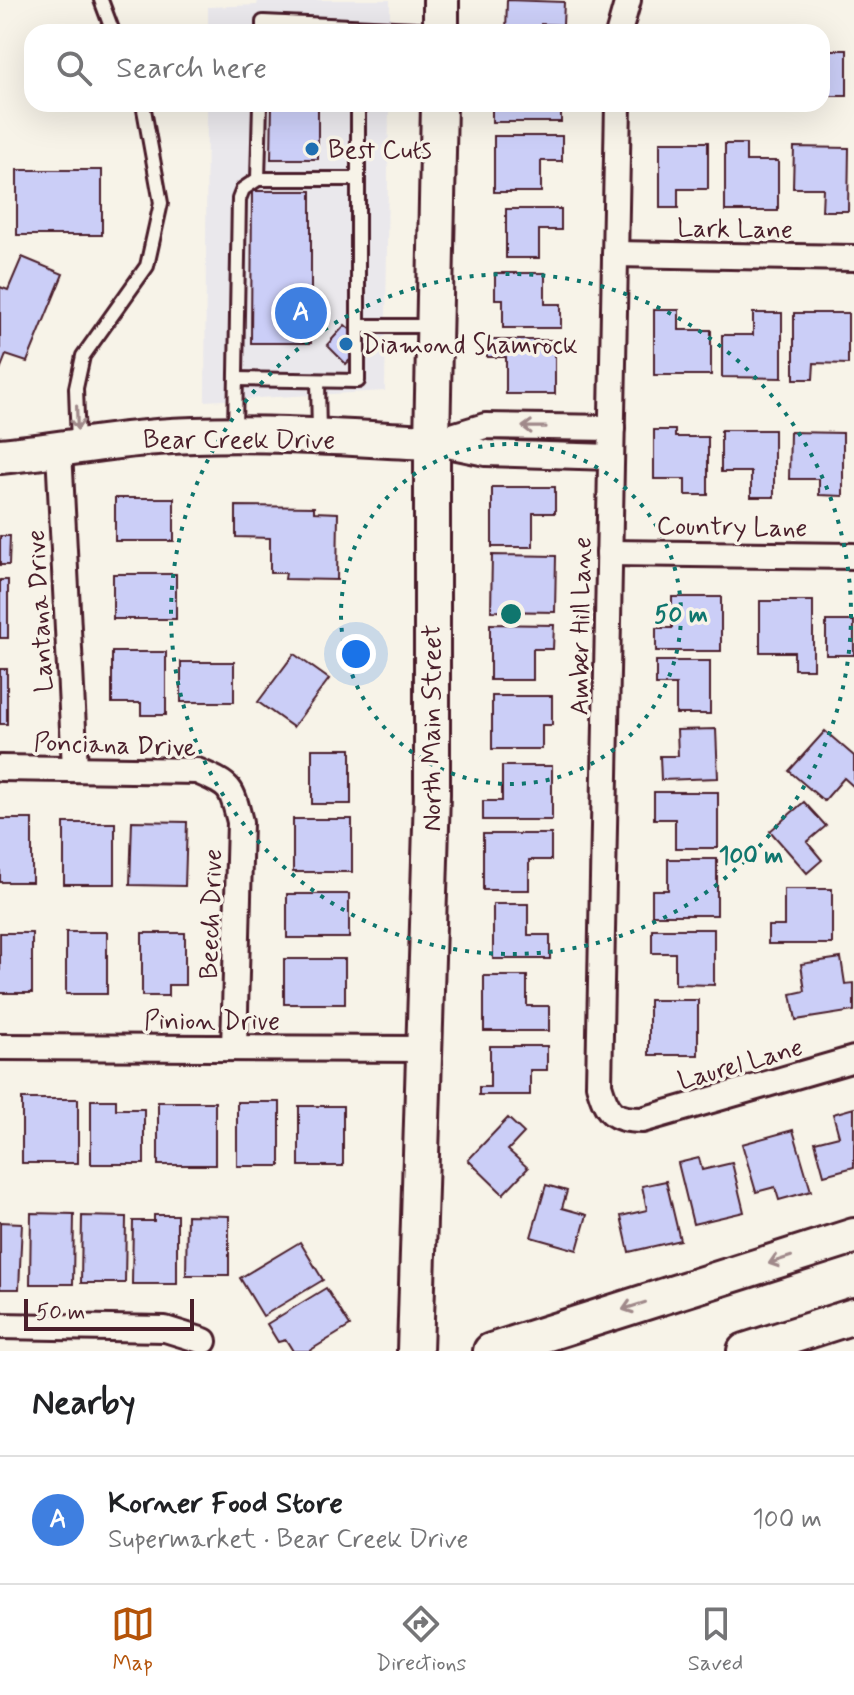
<!DOCTYPE html>
<meta charset="utf-8">
<style>
:root{--surface:#fff;--page:#f2f2f2;--text:#202124;--muted:#757577;--line:#e0e0e0;--accent:#b45309}
body{margin:0;font-family:Mynerve,sans-serif;background:var(--page);color:var(--text)}
.scale{position:absolute;left:24px;bottom:20px;width:170px;box-sizing:border-box;padding-left:8px;border:4px solid #4a1f2b;border-top:0;font-size:22px;line-height:28px;white-space:nowrap;color:#4a1f2b;-webkit-text-stroke:6px #f7f3e8;paint-order:stroke}
.you{position:absolute;left:356px;top:654px;width:28px;height:28px;margin:-20px;border:6px solid #fff;border-radius:50%;background:#1a73e8;box-shadow:0 0 0 12px #1a73e833}
.badge{display:grid;place-items:center;width:52px;height:52px;border-radius:50%;background:var(--accent);color:#fff;font-size:26px;font-weight:700}
.pin{position:absolute;translate:-50% -50%;border:4px solid #fff;box-shadow:0 2px 8px #0006}
.list{margin:0;padding:0;list-style:none}
h2{display:flex;justify-content:space-between;align-items:center;height:104px;margin:0;padding:0 32px;font-size:34px}
h2 small{font-size:26px;font-weight:400;color:var(--muted)}
.list li{display:grid;grid-template-columns:52px 1fr auto;gap:24px;align-items:center;box-sizing:border-box;height:128px;padding:0 32px;border-top:2px solid var(--line)}
.list b{display:block;font-size:30px;white-space:nowrap}
.list p{margin:0;font-size:26px;white-space:nowrap;color:var(--muted)}
.list em{font-size:26px;font-style:normal;color:var(--muted)}
.icon{flex:none;width:44px;height:44px;fill:none;stroke:currentColor;stroke-width:2;stroke-linecap:round;stroke-linejoin:round}
.map{position:relative;flex:none;width:854px;height:1351px;overflow:hidden}
.search{position:absolute;background:var(--surface);box-shadow:0 8px 32px #0002;left:24px;right:24px;top:24px;height:88px;display:flex;align-items:center;gap:20px;box-sizing:border-box;padding:0 28px;border-radius:24px;color:var(--muted);font-size:30px}
.sheet{height:232px;background:var(--surface)}
nav{display:flex;justify-content:space-around;align-items:center;box-sizing:border-box;height:112px;border-top:2px solid var(--line);background:var(--surface);font-size:22px;color:var(--muted)}
nav a{display:grid;justify-items:center;gap:4px}
nav .on{color:var(--accent)}
.map>svg:first-child{display:block}
.built{fill:#eae8ec}
.building{fill:#cbcef7;stroke:#4a1f2b;stroke-width:2}
.lines{fill:none;stroke-linecap:round;stroke-linejoin:round}
.lane-casing{stroke:#4a1f2b;stroke-width:18}
.street-casing{stroke:#4a1f2b;stroke-width:30}
.secondary-casing{stroke:#4a1f2b;stroke-width:40}
.lane{stroke:#f7f3e8;stroke-width:12}
.street{stroke:#f7f3e8;stroke-width:24}
.secondary{stroke:#f7f3e8;stroke-width:34}
.oneway{stroke:#a0898a}
.ring{fill:none;stroke:#0f766e;stroke-width:4;stroke-dasharray:4 8}
.poi-dot{fill:#1f6fb2;stroke:#f7f3e8;stroke-width:3}
.labels{text-anchor:middle;stroke-width:7;stroke-linejoin:round;paint-order:stroke}
.poi-label{font-size:26px;fill:#4a1f2b;stroke:#f7f3e8;text-anchor:start}
.street-label{font-size:26px;fill:#4a1f2b;stroke:#f7f3e8}
.centre{fill:#0f766e;stroke:#f7f3e8;stroke-width:4}
.ring-label{font-size:24px;text-anchor:middle;font-weight:bold;fill:#0f766e;stroke:#f7f3e8;stroke-width:7;stroke-linejoin:round;paint-order:stroke}
</style>
<div class="map">
<svg width="854" height="1351" viewBox="0 0 854 1351">
<rect width="100%" height="100%" fill="#f7f3e8"/>
<filter id="ink" filterUnits="userSpaceOnUse"><feTurbulence type="fractalNoise" baseFrequency=".0125" numOctaves="2"/><feDisplacementMap in="SourceGraphic" scale="16" xChannelSelector="R" yChannelSelector="G"/><feConvolveMatrix kernelMatrix="1 2 1 2 8 2 1 2 1" color-interpolation-filters="sRGB"/></filter>
<g filter="url(#ink)">
<g class="built">
<polygon points="258,0 390,0 390,32 208,32 208,7 257,5"/>
<polygon points="207,104 389,104 385,391 205,401"/>
</g>
<g class="building">
<polygon points="507,0 564,2 563,25 541,24 541,32 506,32"/>
<rect x="727" y="28" width="55" height="4"/>
<rect x="822" y="50" width="25" height="46"/>
<polygon points="272,104 318,104 318,159 271,159"/>
<rect x="492" y="104" width="69" height="18"/>
<polygon points="494,136 562,136 562,161 541,161 541,192 494,192"/>
<polygon points="660,142 708,142 708,189 678,189 678,208 660,208"/>
<polygon points="725,144 746,144 746,161 778,161 778,211 725,211"/>
<polygon points="794,147 849,148 848,211 822,211 823,188 793,188"/>
<rect x="17" y="170" width="85" height="65"/>
<polygon points="252,191 311,191 311,343 251,343"/>
<polygon points="506,209 561,209 561,230 539,230 539,258 506,258"/>
<polygon points="22,257 63,274 27,362 6,355 0,370 0,287 8,290"/>
<polygon points="495,273 545,273 545,304 561,304 561,328 503,328 503,299 495,299"/>
<polygon points="654,310 679,310 679,330 711,330 711,375 654,375"/>
<polygon points="753,313 782,313 782,378 722,377 722,335 753,335"/>
<polygon points="794,313 848,313 848,364 814,363 813,379 794,379"/>
<polygon points="345,325 366,343 346,364 327,345"/>
<polygon points="487,340 555,340 555,394 506,394 506,357 487,357"/>
<polygon points="654,430 675,430 675,437 708,437 708,495 685,495 685,479 654,479"/>
<polygon points="721,430 774,430 774,497 751,497 751,472 721,472"/>
<polygon points="790,432 843,433 843,496 819,495 819,479 789,479"/>
<polygon points="492,487 555,487 555,513 533,513 533,547 492,547"/>
<rect x="115" y="498" width="59" height="43"/>
<polygon points="236,506 314,507 314,512 338,513 337,580 285,579 286,573 270,573 270,538 236,537"/>
<polygon points="0,536 10,536 9,565 0,565"/>
<polygon points="492,555 556,556 555,612 491,611"/>
<rect x="113" y="574" width="63" height="45"/>
<rect x="0" y="580" width="8" height="58"/>
<polygon points="672,597 721,597 721,651 656,651 656,628 672,628"/>
<polygon points="760,601 813,601 813,669 794,669 794,652 760,652"/>
<rect x="826" y="621" width="28" height="34"/>
<polygon points="490,624 554,625 553,649 533,649 533,680 490,680"/>
<polygon points="112,652 166,652 166,715 141,715 141,703 112,703"/>
<polygon points="294,654 329,679 293,727 258,702"/>
<polygon points="656,661 710,661 710,714 676,714 676,685 656,685"/>
<rect x="181" y="662" width="53" height="40"/>
<rect x="0" y="669" width="7" height="55"/>
<polygon points="492,696 552,696 552,725 542,725 542,749 492,749"/>
<polygon points="716,729 718,778 661,780 660,756 678,756 677,730"/>
<polygon points="825,731 854,756 854,787 844,778 824,801 789,771"/>
<rect x="312" y="749" width="39" height="55"/>
<polygon points="502,766 552,766 552,820 483,820 483,801 502,801"/>
<polygon points="654,792 718,792 718,848 675,848 675,819 654,819"/>
<polygon points="804,802 826,826 807,842 822,860 807,873 770,831"/>
<rect x="0" y="819" width="32" height="63"/>
<rect x="293" y="819" width="59" height="53"/>
<polygon points="132,821 187,822 185,886 130,885"/>
<rect x="64" y="823" width="51" height="61"/>
<polygon points="483,834 551,834 551,860 529,860 529,890 483,890"/>
<polygon points="668,859 717,859 717,915 652,915 652,890 668,890"/>
<polygon points="784,889 832,889 832,944 768,944 768,926 784,926"/>
<rect x="287" y="894" width="62" height="44"/>
<polygon points="493,904 528,904 528,935 550,935 550,959 493,959"/>
<polygon points="652,929 714,929 714,985 675,984 675,953 652,953"/>
<rect x="66" y="932" width="41" height="62"/>
<rect x="0" y="933" width="32" height="60"/>
<polygon points="142,933 185,933 185,985 168,985 168,996 142,996"/>
<polygon points="841,958 845,984 854,983 854,1011 796,1020 791,994 805,991 801,964"/>
<rect x="284" y="959" width="61" height="45"/>
<polygon points="484,976 527,976 527,1006 549,1006 549,1031 484,1031"/>
<rect x="649" y="1000" width="49" height="55"/>
<polygon points="490,1046 547,1046 547,1070 530,1070 530,1095 479,1095 479,1087 490,1087"/>
<rect x="22" y="1099" width="56" height="64"/>
<polygon points="91,1100 116,1100 116,1109 144,1109 144,1164 91,1164"/>
<rect x="158" y="1102" width="57" height="63"/>
<rect x="237" y="1102" width="43" height="64"/>
<rect x="299" y="1106" width="44" height="60"/>
<polygon points="854,1108 854,1167 824,1175 815,1142 839,1136 833,1114"/>
<polygon points="508,1118 524,1133 508,1150 528,1168 503,1194 468,1160"/>
<polygon points="793,1130 811,1191 779,1200 775,1187 756,1192 742,1144"/>
<polygon points="699,1158 702,1170 732,1163 744,1212 693,1224 678,1163"/>
<polygon points="666,1181 680,1240 629,1252 621,1216 647,1210 642,1186"/>
<polygon points="546,1185 567,1191 562,1208 587,1215 577,1250 531,1237"/>
<polygon points="31,1213 74,1214 73,1284 30,1284"/>
<polygon points="154,1215 177,1215 177,1284 132,1284 133,1221 154,1221"/>
<polygon points="187,1215 229,1216 229,1275 186,1275"/>
<polygon points="82,1216 126,1217 125,1283 81,1283"/>
<polygon points="0,1222 22,1223 19,1289 0,1289"/>
<polygon points="300,1242 323,1280 263,1316 240,1278"/>
<polygon points="326,1288 350,1326 309,1351 293,1351 286,1340 278,1342 267,1324"/>
</g>
<g class="lines">
<g class="lane-casing">
<g id="lane">
<polyline points="101,0 113,32"/>
<polyline points="263,32 263,22 438,30"/>
<polyline points="358,104 358,326"/>
<polyline points="258,179 358,179"/>
<polyline points="236,379 358,381 358,326 433,326"/>
<polyline points="318,381 319,434"/>
<polyline points="235,431 239,199 243,189 258,179 260,104"/>
<polyline points="78,445 76,388 83,356 147,266 161,203 143,104"/>
</g>
</g>
<g class="street-casing">
<g id="street">
<polyline points="619,32 628,0"/>
<path d="M618,104l-19,981c8,27 13,35 43,35l212,-61"/>
<polyline points="615,254 854,258"/>
<polyline points="432,442 485,426 612,428"/>
<polyline points="438,443 486,453 611,457"/>
<polyline points="59,451 75,768"/>
<polyline points="609,553 854,556"/>
<path d="M0,768l197,3c34,15 34,14 43,51l-6,226"/>
<polyline points="0,1047 425,1049"/>
<polyline points="0,1326 165,1329 204,1341"/>
</g>
</g>
<g class="secondary-casing">
<g id="secondary">
<polyline points="441,32 441,0"/>
<path d="M0,456c53,-5 105,-15 157,-19 91,-7 184,1 275,5"/>
<polyline points="415,1351 432,794 432,442 439,104"/>
<polyline points="491,1351 854,1236"/>
<polyline points="745,1351 854,1316"/>
</g>
</g>
<use href="#lane" class="lane"/>
<use href="#street" class="street"/>
<use href="#secondary" class="secondary"/>
</g>
<defs><path id="oneway-shaft" d="M-6 0H5M1.5-3L5.5 0L1.5 3" fill="none" stroke-width="1.6" stroke-linecap="round" stroke-linejoin="round" transform="scale(2)"/></defs>
<g class="oneway">
<use href="#oneway-shaft" transform="translate(77 418) rotate(88)"/>
<use href="#oneway-shaft" transform="translate(534 427) rotate(-179)"/>
<use href="#oneway-shaft" transform="translate(780 1260) rotate(162)"/>
<use href="#oneway-shaft" transform="translate(634 1306) rotate(162)"/>
</g>
</g>
<g class="ring">
<circle cx="511" cy="614" r="170"/>
<circle cx="511" cy="614" r="340"/>
</g>
<g class="poi-dot">
<circle cx="312" cy="149" r="8"/>
<circle cx="346" cy="344" r="8"/>
</g>
<g class="labels">
<g class="poi-label">
<text x="328" y="158">Best Cuts</text>
<text x="362" y="353">Diamond Shamrock</text>
</g>
<g class="street-label">
<text transform="translate(735 228) rotate(1)" y="9">Lark Lane</text>
<text x="239" y="448">Bear Creek Drive</text>
<text transform="translate(732 526) rotate(1)" y="9">Country Lane</text>
<text transform="translate(39 611) rotate(-93)" y="9">Lantana Drive</text>
<text transform="translate(580 626) rotate(-89)" y="9">Amber Hill Lane</text>
<text transform="translate(431 728) rotate(-90)" y="9">North Main Street</text>
<text transform="translate(115 744) rotate(2)" y="9">Ponciana Drive</text>
<text transform="translate(210 914) rotate(-88)" y="9">Beech Drive</text>
<text x="212" y="1029">Pinion Drive</text>
<text transform="translate(740 1063) rotate(-16)" y="9">Laurel Lane</text>
</g>
</g>
<circle cx="511" cy="614" r="12" class="centre"/>
<g class="ring-label">
<text x="681" y="622">50 m</text>
<text x="751" y="863">100 m</text>
</g>
</svg>
<div class="scale">50 m</div>
<div class="you"></div>
<div class="pin badge" style="left:301px;top:313px;background:#3f7fe0">A</div>
<div class="search"><svg class="icon" aria-label="search" viewBox="0 0 24 24"><circle cx="10" cy="10" r="6"/><path d="M15 15l6 6"/></svg>Search here</div>
</div>
<section class="sheet">
<h2>Nearby<small></small></h2>
<ul class="list">
<li><span class="badge" style="background:#3f7fe0">A</span><div><b>Korner Food Store</b><p>Supermarket · Bear Creek Drive</p></div><em>100 m</em></li>
</ul>
</section>
<nav>
<a class="on"><svg class="icon" aria-label="map" viewBox="0 0 24 24"><path d="M3 6l6-2 6 2 6-2v14l-6 2-6-2-6 2zM9 4v14M15 6v14"/></svg>Map</a>
<a><svg class="icon" aria-label="directions" viewBox="0 0 24 24"><path d="M12 3l9 9-9 9-9-9zM9 14v-3h6M13 9l2 2-2 2"/></svg>Directions</a>
<a><svg class="icon" aria-label="saved" viewBox="0 0 24 24"><path d="M7 4h10v16l-5-4-5 4z"/></svg>Saved</a>
</nav>
